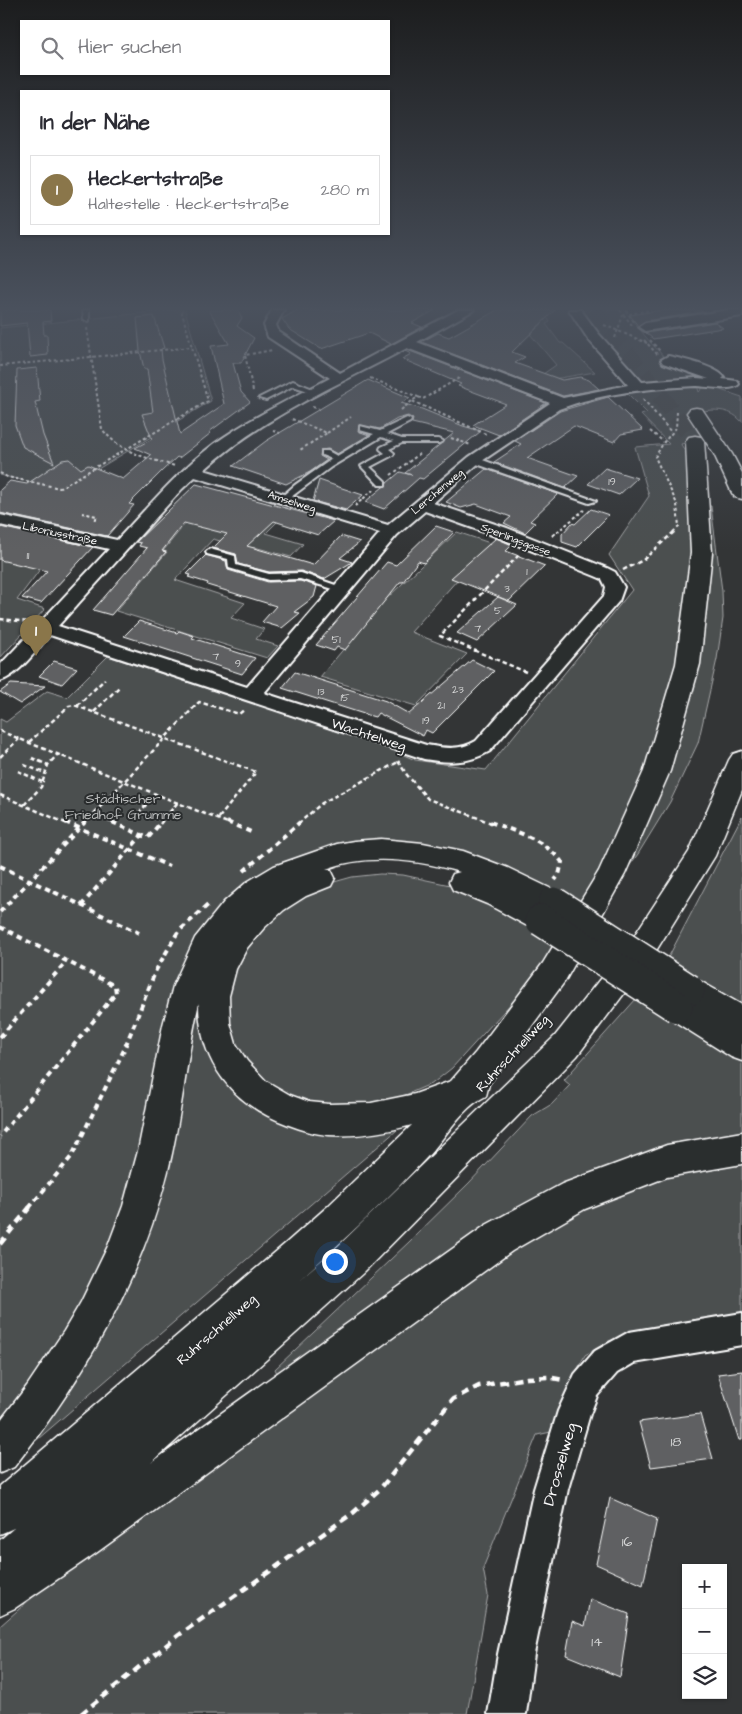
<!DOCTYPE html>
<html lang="de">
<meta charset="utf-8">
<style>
:root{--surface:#fff;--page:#f2f2f3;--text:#2b2b33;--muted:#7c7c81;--line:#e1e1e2;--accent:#8a764a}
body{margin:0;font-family:"Architects Daughter",sans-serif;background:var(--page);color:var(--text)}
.controls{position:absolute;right:15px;bottom:15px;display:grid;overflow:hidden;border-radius:0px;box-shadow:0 1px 4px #0004}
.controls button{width:45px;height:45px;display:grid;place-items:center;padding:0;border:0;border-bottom:1px solid var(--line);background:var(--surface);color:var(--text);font:25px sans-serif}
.you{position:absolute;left:334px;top:1261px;width:18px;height:18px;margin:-12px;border:4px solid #fff;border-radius:50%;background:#1a73e8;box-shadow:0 0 0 8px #1a73e833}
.badge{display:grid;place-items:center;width:32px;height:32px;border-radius:50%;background:var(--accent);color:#fff;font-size:16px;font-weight:700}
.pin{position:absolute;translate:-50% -41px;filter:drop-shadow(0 1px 2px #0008)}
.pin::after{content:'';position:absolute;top:26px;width:18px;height:15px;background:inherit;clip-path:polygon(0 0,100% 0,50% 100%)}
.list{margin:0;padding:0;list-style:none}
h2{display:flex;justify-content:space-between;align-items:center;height:65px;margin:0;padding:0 20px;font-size:21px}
h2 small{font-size:16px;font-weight:400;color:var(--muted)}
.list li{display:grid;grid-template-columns:32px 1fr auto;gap:15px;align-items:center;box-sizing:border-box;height:70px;margin:0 10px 10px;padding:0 10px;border:1px solid var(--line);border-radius:0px}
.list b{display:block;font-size:19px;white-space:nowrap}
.list p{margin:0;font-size:16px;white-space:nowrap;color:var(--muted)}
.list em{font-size:16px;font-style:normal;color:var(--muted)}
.icon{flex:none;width:28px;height:28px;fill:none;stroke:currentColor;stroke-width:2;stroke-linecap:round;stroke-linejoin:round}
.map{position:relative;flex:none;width:742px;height:1714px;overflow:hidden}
.search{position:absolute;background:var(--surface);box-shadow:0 1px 4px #0004;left:20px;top:20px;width:370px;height:55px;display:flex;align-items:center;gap:12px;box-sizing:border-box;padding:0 18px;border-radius:0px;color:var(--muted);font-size:19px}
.panel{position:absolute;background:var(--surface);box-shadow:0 1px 4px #0004;left:20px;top:90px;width:370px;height:145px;border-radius:0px}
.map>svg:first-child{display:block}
.green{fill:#4c4f50;stroke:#a6a7a8}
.building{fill:#5f6162;stroke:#fff}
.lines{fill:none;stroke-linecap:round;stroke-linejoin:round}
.highway-tunnel{stroke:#47494a;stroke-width:18;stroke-dasharray:18 9;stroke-linecap:butt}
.lane-casing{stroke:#fff;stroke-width:4}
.street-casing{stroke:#fff;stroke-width:4}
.highway-casing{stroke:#fff;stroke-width:3}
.path-far3{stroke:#fff;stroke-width:2;stroke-dasharray:3 2.5;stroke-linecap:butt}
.path-far2{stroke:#fff;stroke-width:2.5;stroke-dasharray:4.5 3;stroke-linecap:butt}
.path-far1{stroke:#fff;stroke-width:4;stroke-dasharray:5.5 4.5;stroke-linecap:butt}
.path{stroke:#fff;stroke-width:4.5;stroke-dasharray:8 5.5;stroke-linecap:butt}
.lane{fill:#2a2d2e;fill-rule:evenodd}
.street{fill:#2a2d2e;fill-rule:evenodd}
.highway{fill:#2a2d2e;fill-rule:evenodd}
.highway-bridge-casing{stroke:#fff;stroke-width:34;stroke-linecap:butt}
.highway-bridge{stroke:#2a2d2e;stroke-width:31}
.labels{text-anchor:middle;stroke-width:4;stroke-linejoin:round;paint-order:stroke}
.number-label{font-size:11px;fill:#d7d8d8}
.far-street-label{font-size:11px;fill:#fff;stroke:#2a2d2e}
.street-label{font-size:14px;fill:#fff;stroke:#2a2d2e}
.park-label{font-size:14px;fill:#b7b9b9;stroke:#2a2d2e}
.near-number-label{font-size:14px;fill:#d7d8d8}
.near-street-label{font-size:16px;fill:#fff;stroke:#2a2d2e}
</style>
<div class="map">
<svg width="742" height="1714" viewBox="0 0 742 1714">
<rect width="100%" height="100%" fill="#333536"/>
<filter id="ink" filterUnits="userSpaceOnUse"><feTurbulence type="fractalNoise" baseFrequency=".02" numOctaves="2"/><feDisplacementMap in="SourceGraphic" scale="10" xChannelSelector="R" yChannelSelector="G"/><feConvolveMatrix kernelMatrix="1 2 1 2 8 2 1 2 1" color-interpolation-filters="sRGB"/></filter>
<g filter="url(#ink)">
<g class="green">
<polygon points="171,310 185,310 211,401 63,490 0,475 0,328"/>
<polygon points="543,310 550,322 546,324 560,343 563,343 595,372 530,383 556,365 530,334 542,324 532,317"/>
<path d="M578,310h46l26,32 20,21 19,6 5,5 5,18 6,-7 37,12v25c-14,-17 -36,-12 -55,-8l16,25 -22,5 19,37 7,25h4l11,85 1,27 -6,41 -19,84 -28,59 -32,52 -42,58 -38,45 -43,42 -63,69 -19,15 -44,19 -24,6 -65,-6 -28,-13 -31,-32 -18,-44 10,-52 37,-45 57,-32 25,-7 28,-3 23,1 47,10 26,10h84l-146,-52 -179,52 -98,287 -56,130 -81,119v-712l6,3 41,-31 20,6 41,-41 278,91 29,13 71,10 146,-180 -23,-35 40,-59 -14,-49 34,-3 -28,-29 6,-2 -20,-20 13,-3z"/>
<polygon points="198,508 278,521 266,533 303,544 291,557 254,547 252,550 213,539 175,580 245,603 231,618 264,629 256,639 278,646 267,658 116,611 167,552 163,551"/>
<polygon points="457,532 490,543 411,632 467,654 416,706 320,677 383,602"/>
<polygon points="0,558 41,568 17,600 45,609 0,658"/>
<polygon points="742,816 742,1134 694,1144 278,1375 275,1369 409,1242 469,1183 532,1116 552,1104 570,1085 564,1080 636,999 655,969 669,956"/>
<polygon points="193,1008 200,1008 250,1100 411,1118 2,1470 72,1377"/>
<polygon points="742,1159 742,1318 609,1341 585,1355 566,1391 551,1432 537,1435 483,1568 488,1595 467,1714 0,1714 0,1626 87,1549 460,1281 580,1208 643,1181"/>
</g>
<g class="building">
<polygon points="0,310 50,310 51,321 43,322 44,335 47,335 48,355 30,357 27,323 0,326"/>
<polygon points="209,310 238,310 242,318 237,326 254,338 241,363 233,363 241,392 250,402 209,432 211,433 179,458 177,457 162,471 129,504 134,505 107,536 0,513 0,490 10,481 27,484 62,460 69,459 81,469 88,465 123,479 151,455 135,448 152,439 142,414 153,412 147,369 144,369 140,351 137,318 154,316 164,348 161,349 162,359 180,434 224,404 211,346 229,344"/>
<polygon points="297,310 435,310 412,323 422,327 391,344 369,333 321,349 289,329 282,319"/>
<polygon points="497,310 555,310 512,352 525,357 515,363 562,380 580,377 589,380 599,389 563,396 421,342 438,333 449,337"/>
<polygon points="662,310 700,310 703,312 645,321 638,326 630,315"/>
<polygon points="715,322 723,328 653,339 646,333"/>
<polygon points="407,350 546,403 499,435 473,425 506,404 458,386 461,384 402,359 411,354 405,351"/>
<polygon points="37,368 40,401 35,402 43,435 54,463 23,447 15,425 17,370"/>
<polygon points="368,380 410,398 401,403 422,409 463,426 481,431 423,479 419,478 384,509 365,502 383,487 386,486 387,483 400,472 412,475 405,473 454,433 412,423 413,419 408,416 397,419 380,429 359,425 358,431 369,435 337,454 328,449 321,450 320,456 327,460 310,472 286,484 233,466 266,441"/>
<polygon points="608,397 643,430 621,434 614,442 574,426 527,458 578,476 565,488 494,462 521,444 515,441 560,411"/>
<polygon points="605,468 637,478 619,495 588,484"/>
<polygon points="486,469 558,494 530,521 535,523 525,533 504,523 511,517 476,504 461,508 446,502"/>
<polygon points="319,480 339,487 363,495 346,510 313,501"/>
<polygon points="196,484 334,521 318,535 274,521 247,546 313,565 341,536 360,542 340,558 352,562 324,579 301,571 269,572 238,564 236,554 213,548 227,534 184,523 162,551 166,552 111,615 93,610 147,548 139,546 141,543 136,542"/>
<polygon points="591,509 609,515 577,547 562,542 562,534 572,523 575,524"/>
<polygon points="436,526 454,532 424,563 418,561 403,582 400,582 345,650 337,647 334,651 316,645 387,562 396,565"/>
<polygon points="0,527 93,547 41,603 22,598 47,571 0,560"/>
<polygon points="496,538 512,545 506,551 545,566 509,601 451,578"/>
<polygon points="206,555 226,561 228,570 268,582 300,581 317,586 314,597 294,612 300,613 282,628 262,622 276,606 207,585 208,583 188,577 191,575 187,574"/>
<polygon points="498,597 517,605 477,642 457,633"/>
<polygon points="139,621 177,633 179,631 194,636 192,638 255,658 242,674 124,636"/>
<polygon points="472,660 494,671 432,733 426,730 423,736 378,713 375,717 364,714 282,688 295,672 386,701 409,714"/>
<polygon points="54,661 77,668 62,684 39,676"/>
<polygon points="11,684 45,686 20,704 0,692"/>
<polygon points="742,1371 742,1440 739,1440 718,1374"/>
<polygon points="700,1414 713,1459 651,1467 639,1422"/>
<polygon points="610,1498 657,1519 643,1585 596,1564"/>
<polygon points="590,1599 629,1614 620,1677 566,1655 572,1621 585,1626"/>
</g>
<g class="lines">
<polyline class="highway-tunnel" points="593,310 695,441"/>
<g class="lane-casing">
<g id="lane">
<polygon points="83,310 89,310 89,321 84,320"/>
<polygon points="293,381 318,391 314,393 293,386 266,400 259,398"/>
<polygon points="407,418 411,420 410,422 387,434 402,439 439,439 443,441 439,443 402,443 389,449 394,453 393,455 370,467 385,481 385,485 379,485 361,466 385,453 380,449 381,447 394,441 381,437 331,467 287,500 280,498 295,485 332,459 322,455 322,451 328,451 337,456 374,434 360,430 360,426 380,431"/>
<polygon points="471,458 477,458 596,501 589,503 471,462"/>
<polygon points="210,549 235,556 236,565 269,574 301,573 344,588 340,591 300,579 269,580 229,568 228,559 207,554 206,552"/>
</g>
</g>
<g class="street-casing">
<g id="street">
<path d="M272,310h12l-8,15 3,7 61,41 118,-63h16l-57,32 146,56 65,-13 -40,-46 -19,-29h12l17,23 44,49 54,-4 13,1 -46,-16 -2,-3 7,-4c14,3 47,10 56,21l-2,2 15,2 2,3c-6,8 -34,2 -44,2 -45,2 -94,7 -136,23l-80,54 -46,40 74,25 100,40 8,4 9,15 -5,14 -129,150c-22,13 -42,12 -66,8l-374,-124c-13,14 -32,41 -50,46v-16l109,-116 -109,-24v-10l117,25c31,-33 61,-69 97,-96 36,-26 77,-45 116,-66l-62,-41 -4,-12zM407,348l143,55 -81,54 -81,68 -184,-55c58,-53 134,-85 203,-122zM195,477l185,56 -133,154 -189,-61 124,-137zM425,511l70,25 100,40 7,3 4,8 -2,9 -128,145c-17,10 -32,7 -50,4l-162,-52 133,-158z"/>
<polygon points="729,310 742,310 742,316 645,331 639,327 645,323"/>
<polygon points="742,1313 742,1345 634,1363 617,1373 597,1396 590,1414 568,1489 534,1654 526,1714 488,1714 498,1654 534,1489 558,1411 575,1374 595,1351 629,1332"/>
</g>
</g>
<g class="highway-casing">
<g id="highway">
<polygon points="696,408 702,409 732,454 742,473 742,499 735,497 732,493 714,454 687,413 690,409"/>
<path d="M695,436l6,1 3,4 8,112 -12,111 -30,107 -45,103 -60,107 -76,103 -3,12c-25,12 -40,41 -59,61 -40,43 -83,83 -127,122l37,-32 218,-211 79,-100 55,-84 40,-92 4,-6 9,-3v39l-27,66 -61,98 -77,102 -214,217 -212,190 335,-238 76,-41 105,-39 75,-13v32l-75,13 -82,32 -73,42 -416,302 -81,55 -15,7v-75l14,-12 -14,6v-48l285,-242 42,-37 85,-82c-27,7 -55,12 -83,10 -14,-1 -27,-5 -40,-10 -56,-20 -90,-62 -90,-122 -13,55 -17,112 -31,168 -28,111 -84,207 -154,296l-14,6v-52l27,-35 37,-55 17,-29 27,-56 15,-40 15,-55 25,-126 10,-39 22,-48 29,-36 23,-20 27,-16 63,-22 17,-3 27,-2 42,4 40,8 45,17 56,27 4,8 -4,8 -12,3 3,6 -4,8 -10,4 -10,-4 -44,-24 -34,-14 -4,-8 4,-8 7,-2c-42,-12 -92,-19 -134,-3l5,1 4,8 -4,8 -25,10 -22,14 -20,18 -17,20 -11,21 -7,27 1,27 6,21 11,17 19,20 24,14 19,7 20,2 42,-1 44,-9 36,-13 25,-29 67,-89 56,-92 45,-100 32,-107 15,-111 -5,-112 3,-4z"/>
<polygon points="689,977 700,981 742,1005 742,1061 731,1057 666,1016 662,1007 666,998 676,994 674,990 678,981"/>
</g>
</g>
<g class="path-far3">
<polyline points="620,310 632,325"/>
<polyline points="626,310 634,322"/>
<polyline points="629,314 651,310"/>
<polyline points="604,325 647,343"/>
<path d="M87,328l15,101c19,24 45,29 73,37"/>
<polyline points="615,338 623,315"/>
<polyline points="644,340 657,354"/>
<polyline points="650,340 661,352"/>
<polyline points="0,366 192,347"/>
<polyline points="370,378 418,397"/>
<polyline points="459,378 423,399 418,397 412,401 488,435"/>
<polyline points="253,391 245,355 272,350"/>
<polyline points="643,399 672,433"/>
<polyline points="312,407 319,409"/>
<polyline points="401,410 412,401"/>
<polyline points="292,419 327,433 300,450"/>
<polyline points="273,431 280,433"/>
<polyline points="650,431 664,442"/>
<polyline points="327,433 351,417"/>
<polyline points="451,438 471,445"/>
<polyline points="0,473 7,477 60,488 208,401 181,310"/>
<polyline points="391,475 422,452"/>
<polyline points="355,506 373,490"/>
<polyline points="82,513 97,516 95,521"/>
<polyline points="557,532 584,510"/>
<polyline points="673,532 679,527 677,504 655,457 664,442 676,428 677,412"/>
</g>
<g class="path-far2">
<polyline points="552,536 558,531"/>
<polyline points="519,555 440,636 526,672"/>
<polyline points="623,570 643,560 675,531"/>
<polyline points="0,619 29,622"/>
<polyline points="77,706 105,679"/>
<polyline points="94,712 120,686"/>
<polyline points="0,731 230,824"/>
<polyline points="29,742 69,706 74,705 256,772 218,819"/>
<polyline points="0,757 19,739"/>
<polyline points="32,758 48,765"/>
<polyline points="398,761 407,775 428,799 494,824"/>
<polyline points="24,765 45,773"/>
<polyline points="18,771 42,782"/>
<polyline points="156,793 140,812 157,819"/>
<polyline points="0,795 68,824"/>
<polyline points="24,805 41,787 48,765 58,754"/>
<polyline points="93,814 115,824"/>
<polyline points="84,824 199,702 239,714 245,709"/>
<polyline points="160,824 178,802"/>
<polyline points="298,824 322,803 398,762"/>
</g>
<g class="path-far1">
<polyline points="65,822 169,866"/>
<polyline points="112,822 148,838 161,822"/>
<polyline points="227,822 251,832"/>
<path d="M490,822c29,11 52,16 72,40l-3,13 -4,5"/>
<polyline points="0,866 139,933"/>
<polyline points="244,871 300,822"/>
<polyline points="81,906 142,835"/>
<polyline points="0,912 85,822"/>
<polyline points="0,927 115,986 116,993 0,1136"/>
<polyline points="0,1037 66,962"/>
<polyline points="29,1208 72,1156 123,1052 156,970 178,932 209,904"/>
</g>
<g class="path">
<polyline points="0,1244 30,1207"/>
<polyline points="81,1714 179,1635 353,1513 380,1489 453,1399 479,1386 527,1378 548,1377 563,1380"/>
</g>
<use href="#lane" class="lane"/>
<use href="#street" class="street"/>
<use href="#highway" class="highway"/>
<g class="highway-bridge-casing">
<g id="highway-bridge">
<polyline points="554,903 689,990"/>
<polyline points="541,920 677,1007"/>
</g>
</g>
<use href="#highway-bridge" class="highway-bridge"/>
</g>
</g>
<linearGradient id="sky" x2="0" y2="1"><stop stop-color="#1c1d1e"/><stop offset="0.56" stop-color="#4a515d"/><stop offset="1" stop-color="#4a515d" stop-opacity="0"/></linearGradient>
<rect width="742" height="550" fill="url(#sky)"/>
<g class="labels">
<g class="number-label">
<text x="612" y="485">19</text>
<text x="28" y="559">11</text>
<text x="527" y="575">1</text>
<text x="507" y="592">3</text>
<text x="498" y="614">5</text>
<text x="478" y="632">7</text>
<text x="336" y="643">51</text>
<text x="216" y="660">7</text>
<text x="238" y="667">9</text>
<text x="458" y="693">23</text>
<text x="321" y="695">13</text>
<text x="345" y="701">15</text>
<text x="441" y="709">21</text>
<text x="426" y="724">19</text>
</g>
<g class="far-street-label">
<text transform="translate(437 491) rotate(-40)" y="4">Lerchenweg</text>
<text transform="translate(292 501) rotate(17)" y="4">Amselweg</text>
<text transform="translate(60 533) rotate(12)" y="4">Liboriusstraße</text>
<text transform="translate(516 539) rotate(21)" y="4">Sperlingsgasse</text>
</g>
<g class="street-label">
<text transform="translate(369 734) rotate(18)" y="5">Wachtelweg</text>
<text transform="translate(512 1053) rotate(-47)" y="5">Ruhrschnellweg</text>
<text transform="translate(216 1329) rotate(-41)" y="5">Ruhrschnellweg</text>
</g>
<g class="park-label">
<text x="123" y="803">Städtischer<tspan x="123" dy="16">Friedhof Grumme</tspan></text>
</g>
<g class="near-number-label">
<text x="676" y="1446">18</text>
<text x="627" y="1546">16</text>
<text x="597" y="1646">14</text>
</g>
<g class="near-street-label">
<text transform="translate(559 1464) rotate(-74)" y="6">Drosselweg</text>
</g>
</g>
</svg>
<div class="controls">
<button>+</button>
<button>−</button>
<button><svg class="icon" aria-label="layers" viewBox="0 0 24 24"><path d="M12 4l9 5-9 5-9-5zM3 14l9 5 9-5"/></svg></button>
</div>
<div class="you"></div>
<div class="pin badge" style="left:36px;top:656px">1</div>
<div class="search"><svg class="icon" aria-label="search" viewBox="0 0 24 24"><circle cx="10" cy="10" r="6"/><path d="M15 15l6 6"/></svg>Hier suchen</div>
<section class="panel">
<h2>In der Nähe<small></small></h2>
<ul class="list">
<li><span class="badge">1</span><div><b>Heckertstraße</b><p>Haltestelle · Heckertstraße</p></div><em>280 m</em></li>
</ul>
</section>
</div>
